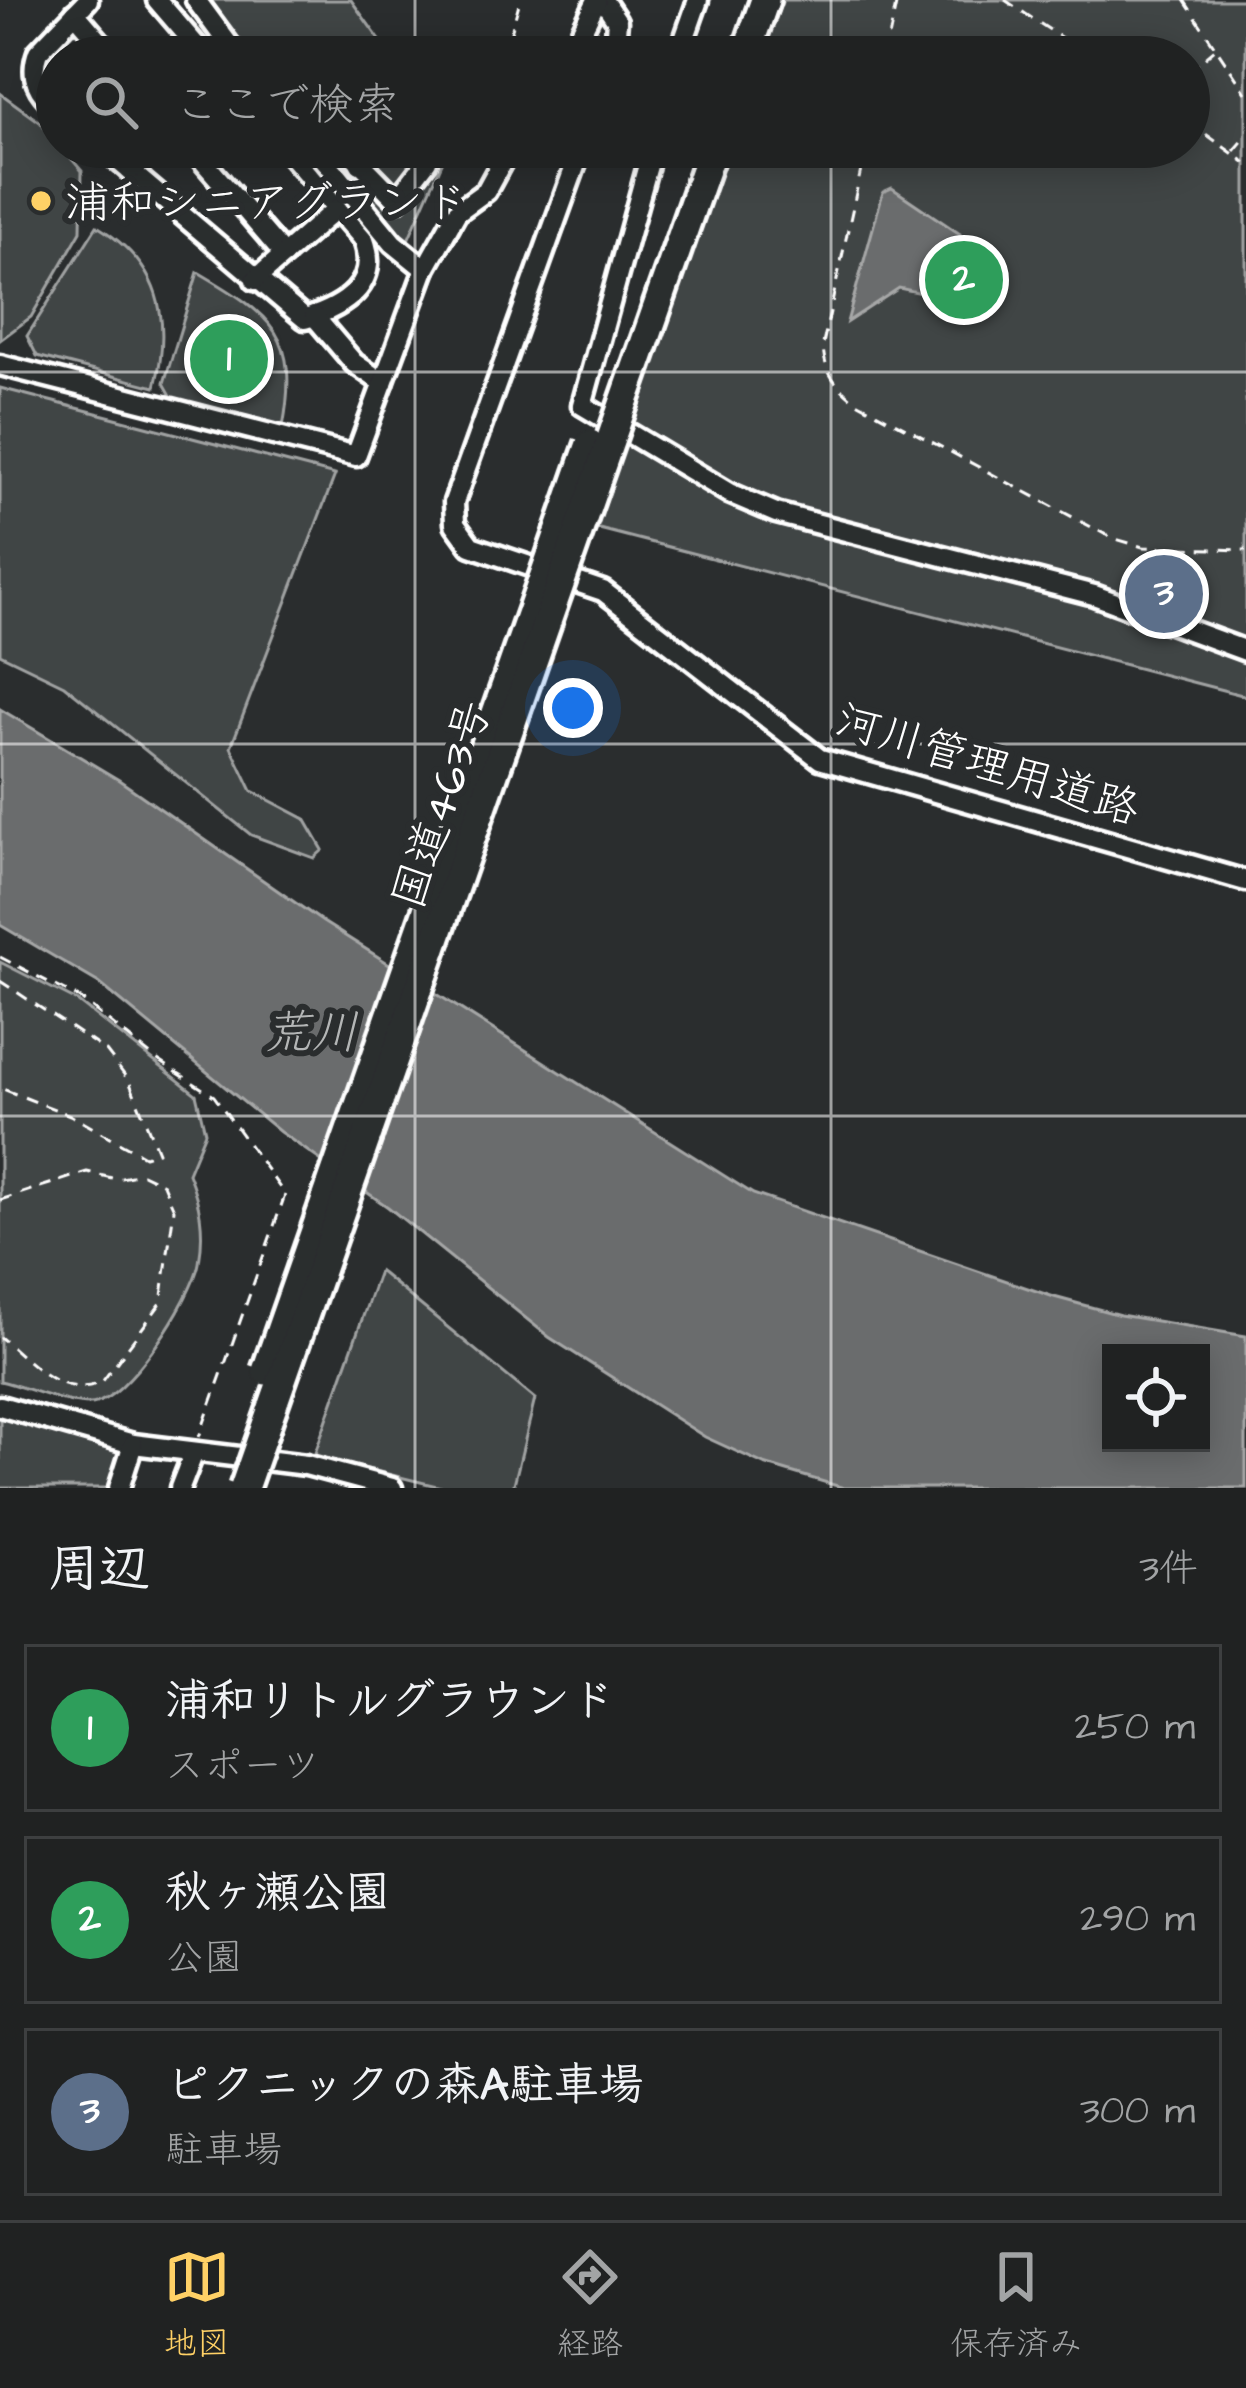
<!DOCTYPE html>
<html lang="ja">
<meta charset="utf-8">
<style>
:root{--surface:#202222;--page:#282a2a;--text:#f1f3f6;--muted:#a2a4a5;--line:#3d3f40;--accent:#ffd166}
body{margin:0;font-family:"Architects Daughter","Klee One",sans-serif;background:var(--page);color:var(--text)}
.controls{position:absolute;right:36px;bottom:36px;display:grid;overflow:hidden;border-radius:0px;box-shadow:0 6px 30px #0003}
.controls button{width:108px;height:108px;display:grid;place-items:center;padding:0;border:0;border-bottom:3px solid var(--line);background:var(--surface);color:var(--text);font:60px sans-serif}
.you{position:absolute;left:573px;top:708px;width:42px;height:42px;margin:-30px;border:9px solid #fff;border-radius:50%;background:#1a73e8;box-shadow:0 0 0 18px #1a73e833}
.badge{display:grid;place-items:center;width:78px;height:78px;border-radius:50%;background:var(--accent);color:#fff;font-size:39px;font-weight:700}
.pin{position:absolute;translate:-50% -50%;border:6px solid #fff;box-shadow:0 3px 12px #0006}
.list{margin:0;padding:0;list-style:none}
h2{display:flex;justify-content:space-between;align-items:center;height:156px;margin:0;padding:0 48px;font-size:51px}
h2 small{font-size:39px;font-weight:400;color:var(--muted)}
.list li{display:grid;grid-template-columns:78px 1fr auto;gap:36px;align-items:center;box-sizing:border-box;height:168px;margin:0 24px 24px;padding:0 24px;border:3px solid var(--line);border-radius:0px}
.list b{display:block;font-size:45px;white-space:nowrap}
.list p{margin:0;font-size:39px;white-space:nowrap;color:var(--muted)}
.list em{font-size:39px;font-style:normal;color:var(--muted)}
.icon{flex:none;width:66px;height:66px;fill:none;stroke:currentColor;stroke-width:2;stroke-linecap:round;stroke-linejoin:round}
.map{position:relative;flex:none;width:1246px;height:1488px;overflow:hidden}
.search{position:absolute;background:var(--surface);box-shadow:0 6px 30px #0003;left:36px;right:36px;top:36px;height:132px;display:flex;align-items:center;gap:30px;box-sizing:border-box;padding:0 42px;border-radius:66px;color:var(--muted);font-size:45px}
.sheet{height:732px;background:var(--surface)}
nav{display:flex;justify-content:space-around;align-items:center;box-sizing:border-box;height:168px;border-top:3px solid var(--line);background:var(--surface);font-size:33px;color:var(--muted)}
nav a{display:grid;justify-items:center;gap:6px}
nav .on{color:var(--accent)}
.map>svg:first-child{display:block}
.green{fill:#414445;stroke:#a0a2a2;stroke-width:3}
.water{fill:#6a6c6d;stroke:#a6a7a7;stroke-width:3;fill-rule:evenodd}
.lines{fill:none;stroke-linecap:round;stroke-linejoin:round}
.minor-casing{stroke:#fff;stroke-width:27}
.highway-casing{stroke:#fff;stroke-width:36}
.path{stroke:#fff;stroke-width:3;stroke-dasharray:12 9;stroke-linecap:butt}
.minor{stroke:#2a2d2e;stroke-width:18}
.highway{stroke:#2a2d2e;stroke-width:27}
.highway-bridge-casing{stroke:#fff;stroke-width:36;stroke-linecap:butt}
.highway-bridge{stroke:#2a2d2e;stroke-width:27}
.grid{fill:none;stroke:#fff;stroke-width:3;stroke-opacity:0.55}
.poi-dot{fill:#ffd166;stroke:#2a2d2e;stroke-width:4.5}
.labels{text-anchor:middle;stroke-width:12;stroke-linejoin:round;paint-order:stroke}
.poi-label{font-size:45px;fill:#fff;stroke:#2a2d2e;text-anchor:start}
.street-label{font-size:45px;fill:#fff;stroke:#2a2d2e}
.water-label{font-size:48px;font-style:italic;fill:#b4b6b6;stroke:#2a2d2e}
</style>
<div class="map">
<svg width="1246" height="1488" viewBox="0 0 1246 1488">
<rect width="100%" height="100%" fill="#2a2d2e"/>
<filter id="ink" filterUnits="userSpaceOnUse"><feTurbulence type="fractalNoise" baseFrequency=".00833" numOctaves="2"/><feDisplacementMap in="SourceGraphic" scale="24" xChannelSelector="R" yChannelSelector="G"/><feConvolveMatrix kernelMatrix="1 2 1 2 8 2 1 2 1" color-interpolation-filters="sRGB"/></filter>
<g filter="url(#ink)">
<g class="green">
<polygon points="185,0 351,0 392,57 226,57"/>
<polygon points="783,0 1246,0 1246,696 595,528 728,147 1189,147 1189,57 759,57"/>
<polygon points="0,93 40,122 82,171 81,231 31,317 0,340"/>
<polygon points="303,147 449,147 400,258"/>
<path d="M97,226c63,38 75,92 58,161l-118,-31 -10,-20z"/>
<path d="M198,272c75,44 102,64 85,155l-110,-28 -9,-16z"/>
<polygon points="0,388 335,475 231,747 252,791 305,819 323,850 314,858 251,835 64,685 0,654"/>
<path d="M0,962l77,39 119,93 9,38 -17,41c12,30 17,57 11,90 -6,34 -73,140 -109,141 -27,0 -64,-17 -90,-23z"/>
<polygon points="379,1271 535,1399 513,1488 445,1488 314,1456"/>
<polygon points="0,1413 129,1447 116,1488 0,1488"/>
</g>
<g class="water">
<polygon points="892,188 960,234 945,298 899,288 847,322 883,192"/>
<path d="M0,709l119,71 204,142 430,272 301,103 66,18 126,21v152h-402l-80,-24 -59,-27 -156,-100 -161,-130 -108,-75 -181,-149 -99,-58zM1111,1353h90v90h-90z"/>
</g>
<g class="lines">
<g class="minor-casing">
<g id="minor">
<polyline points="157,0 206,57"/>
<polyline points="196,0 238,57"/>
<polyline points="603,0 617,21 614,57"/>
<polyline points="75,13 113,57"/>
<polyline points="569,57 597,0"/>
<polyline points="678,57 698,0"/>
<path d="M57,108c-19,-16 -28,-31 -19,-56l50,-52"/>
<path d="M102,147l203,172c40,-12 75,-35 59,-79l-80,-93"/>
<polyline points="191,147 284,255"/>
<polyline points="314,147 393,243 425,269"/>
<polyline points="345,147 397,200 427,161 414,147"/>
<polyline points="582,147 454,502 455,524 471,546 603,591 820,759 1246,881"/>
<polyline points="653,147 582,405 729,493 776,513 1094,595 1246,651"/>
<polyline points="360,164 379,147"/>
<polyline points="130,171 160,147"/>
<polyline points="255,280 337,208"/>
<polyline points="314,316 354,363 383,383"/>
<polyline points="0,365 356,456 425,269 457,212 486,191 510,147"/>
<polyline points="0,1406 133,1444 306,1465 392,1488"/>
<polyline points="119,1488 133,1444"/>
<polyline points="180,1488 194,1452"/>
</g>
</g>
<g class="highway-casing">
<polyline id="highway" points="745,57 765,0"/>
</g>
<g class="path">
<polyline points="1005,0 1090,57"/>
<polyline points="1184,0 1246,93"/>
<polyline points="504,57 520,0"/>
<polyline points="885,57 897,0"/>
<polyline points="1189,71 1215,49"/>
<polyline points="1189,122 1246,163"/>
<path d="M866,147l-43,197c1,29 11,39 32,57l257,137 31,9 103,3"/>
<polyline points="1234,151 1246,137"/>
<polyline points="0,957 81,999 153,1057 214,1096 285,1195 199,1437"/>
<polyline points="0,981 106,1051 129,1081 158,1152 144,1156 70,1115 0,1088"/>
<path d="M0,1200l87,-28 29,7 26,-5 21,10 11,25 -13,94 -59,79c-41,19 -73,-22 -102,-45"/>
</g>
<use href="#minor" class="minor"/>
<use href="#highway" class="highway"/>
<g class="highway-bridge-casing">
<g id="highway-bridge">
<polyline points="266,1371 590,444"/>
<polyline points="244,1488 713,147"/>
</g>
</g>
<use href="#highway-bridge" class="highway-bridge"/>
</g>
</g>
<path class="grid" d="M415,0v57M831,0v57M415,147v1341M831,147v1341M0,372h1246M0,744h1246M0,1116h1246"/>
<circle class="poi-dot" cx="41" cy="201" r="12"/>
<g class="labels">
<g class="poi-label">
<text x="65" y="217">浦和シニアグランド</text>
</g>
<g class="street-label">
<text transform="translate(988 763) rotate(17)" y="16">河川管理用道路</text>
<text transform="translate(440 804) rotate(-71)" y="16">国道463号</text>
</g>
<g class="water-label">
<text x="311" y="1048">荒川</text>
</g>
</g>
</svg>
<div class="controls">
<button><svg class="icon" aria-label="locate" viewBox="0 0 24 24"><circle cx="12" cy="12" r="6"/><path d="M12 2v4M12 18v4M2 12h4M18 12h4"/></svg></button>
</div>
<div class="you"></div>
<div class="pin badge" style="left:229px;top:359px;background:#2e9e5b">1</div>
<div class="pin badge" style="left:964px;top:280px;background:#2e9e5b">2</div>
<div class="pin badge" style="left:1164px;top:594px;background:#5c6f8a">3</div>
<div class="search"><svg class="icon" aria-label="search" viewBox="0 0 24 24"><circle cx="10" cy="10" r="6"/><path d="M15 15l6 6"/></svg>ここで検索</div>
</div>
<section class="sheet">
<h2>周辺<small>3件</small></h2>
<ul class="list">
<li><span class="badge" style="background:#2e9e5b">1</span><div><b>浦和リトルグラウンド</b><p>スポーツ</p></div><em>250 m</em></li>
<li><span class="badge" style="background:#2e9e5b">2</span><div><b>秋ヶ瀬公園</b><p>公園</p></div><em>290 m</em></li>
<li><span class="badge" style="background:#5c6f8a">3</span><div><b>ピクニックの森A駐車場</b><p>駐車場</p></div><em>300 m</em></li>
</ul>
</section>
<nav>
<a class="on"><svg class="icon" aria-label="map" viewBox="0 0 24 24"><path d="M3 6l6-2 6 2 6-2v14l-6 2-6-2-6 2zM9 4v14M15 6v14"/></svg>地図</a>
<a><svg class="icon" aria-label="directions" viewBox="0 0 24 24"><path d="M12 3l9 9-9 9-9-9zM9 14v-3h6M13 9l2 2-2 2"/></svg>経路</a>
<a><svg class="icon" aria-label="saved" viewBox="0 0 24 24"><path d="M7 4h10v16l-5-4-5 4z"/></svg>保存済み</a>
</nav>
